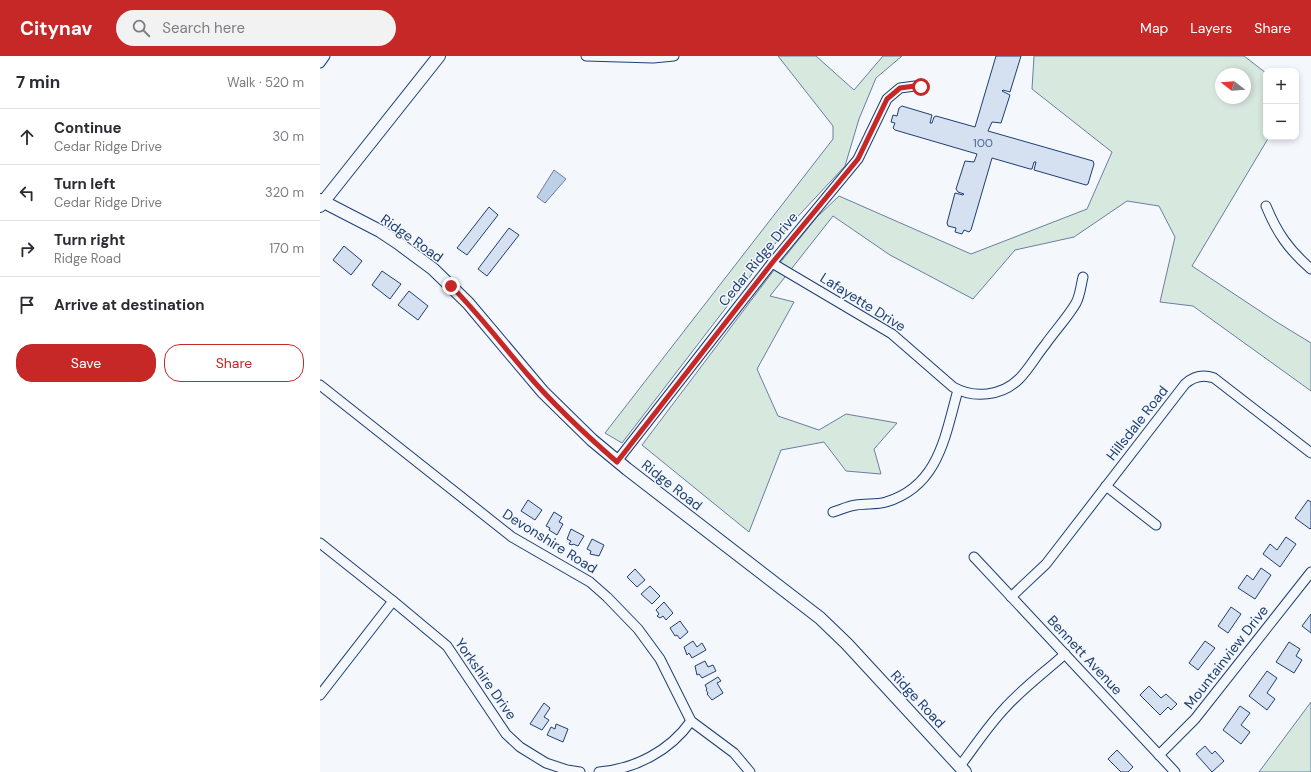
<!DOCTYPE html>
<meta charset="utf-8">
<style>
:root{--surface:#fff;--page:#f2f2f3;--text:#2b2b33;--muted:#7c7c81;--line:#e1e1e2;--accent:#c62828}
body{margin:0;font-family:"DM Sans",sans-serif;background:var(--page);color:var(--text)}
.controls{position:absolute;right:12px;top:12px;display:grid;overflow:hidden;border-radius:8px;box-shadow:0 2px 6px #0003}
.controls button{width:36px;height:36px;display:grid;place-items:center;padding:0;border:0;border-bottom:1px solid var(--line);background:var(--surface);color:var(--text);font:20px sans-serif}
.compass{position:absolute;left:895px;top:12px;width:36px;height:36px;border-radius:50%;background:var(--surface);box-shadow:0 2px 6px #0003;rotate:287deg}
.stop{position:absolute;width:12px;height:12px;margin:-9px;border:3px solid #c62828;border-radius:50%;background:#fff}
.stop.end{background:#c62828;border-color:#fff;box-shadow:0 1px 4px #0008}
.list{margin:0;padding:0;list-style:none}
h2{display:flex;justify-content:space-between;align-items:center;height:52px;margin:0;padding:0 16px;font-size:17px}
h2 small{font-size:13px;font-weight:400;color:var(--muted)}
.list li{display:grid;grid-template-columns:26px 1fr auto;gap:12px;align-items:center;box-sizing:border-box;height:56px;padding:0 16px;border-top:1px solid var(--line)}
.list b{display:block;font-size:15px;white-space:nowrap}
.list p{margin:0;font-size:13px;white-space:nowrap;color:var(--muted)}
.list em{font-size:13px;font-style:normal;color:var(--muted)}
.actions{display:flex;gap:8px;padding:12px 16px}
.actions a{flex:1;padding:9px 0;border:1px solid var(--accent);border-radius:16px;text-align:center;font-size:14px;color:var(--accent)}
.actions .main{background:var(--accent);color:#fff}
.icon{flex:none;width:22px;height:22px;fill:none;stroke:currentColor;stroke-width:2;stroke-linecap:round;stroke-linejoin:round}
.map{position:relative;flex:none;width:991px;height:716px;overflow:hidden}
header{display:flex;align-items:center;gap:24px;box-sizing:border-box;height:56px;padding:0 20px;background:var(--accent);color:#fff}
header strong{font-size:19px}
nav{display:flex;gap:22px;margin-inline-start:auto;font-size:14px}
.search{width:280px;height:36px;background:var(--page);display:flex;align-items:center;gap:10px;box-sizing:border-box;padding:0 14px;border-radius:22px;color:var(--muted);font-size:15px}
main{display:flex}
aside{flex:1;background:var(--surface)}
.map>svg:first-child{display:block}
.green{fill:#d7e8df;stroke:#687fa3;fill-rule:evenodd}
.water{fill:#bed0e5;stroke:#687fa3}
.building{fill:#d5e0f0;stroke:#1d3f73}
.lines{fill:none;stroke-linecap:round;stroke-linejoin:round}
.street-casing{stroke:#1d3f73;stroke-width:11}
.secondary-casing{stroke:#1d3f73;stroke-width:14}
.street{stroke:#f4f7fb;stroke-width:9}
.secondary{stroke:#f4f7fb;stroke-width:12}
.route{stroke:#c62828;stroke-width:5}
.labels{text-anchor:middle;stroke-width:3;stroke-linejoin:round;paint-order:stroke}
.number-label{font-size:12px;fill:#4b6792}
.street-label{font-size:14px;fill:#1d3f73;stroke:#f4f7fb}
</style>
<header>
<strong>Citynav</strong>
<div class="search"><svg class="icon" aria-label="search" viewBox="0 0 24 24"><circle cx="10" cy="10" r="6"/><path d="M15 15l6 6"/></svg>Search here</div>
<nav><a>Map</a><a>Layers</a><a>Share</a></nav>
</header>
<main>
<aside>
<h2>7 min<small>Walk · 520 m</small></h2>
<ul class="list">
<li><svg class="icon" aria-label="ahead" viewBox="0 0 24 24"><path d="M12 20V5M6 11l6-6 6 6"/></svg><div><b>Continue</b><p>Cedar Ridge Drive</p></div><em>30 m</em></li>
<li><svg class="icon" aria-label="left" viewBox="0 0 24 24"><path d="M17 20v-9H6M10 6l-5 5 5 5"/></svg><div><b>Turn left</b><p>Cedar Ridge Drive</p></div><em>320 m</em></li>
<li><svg class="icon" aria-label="right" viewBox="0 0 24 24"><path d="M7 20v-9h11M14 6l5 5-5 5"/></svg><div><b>Turn right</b><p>Ridge Road</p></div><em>170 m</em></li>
<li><svg class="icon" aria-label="arrive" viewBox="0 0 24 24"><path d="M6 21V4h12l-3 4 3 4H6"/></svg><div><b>Arrive at destination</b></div></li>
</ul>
<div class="actions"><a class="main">Save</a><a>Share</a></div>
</aside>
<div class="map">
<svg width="991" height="716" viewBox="0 0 991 716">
<rect width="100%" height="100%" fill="#f4f7fb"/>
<g class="green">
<polygon points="458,0 496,0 534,34 563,0 582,0 556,22 539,63 525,110 468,171 302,387 285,377 513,83 513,70"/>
<path d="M714,0h210l22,17v64h3l-77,129 83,55 36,22v48l-118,-85 -33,-4 15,-65 -16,-31 -32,-5 -53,36 -59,13 -42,49 -83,-44 -57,-39 -63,80 24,6 -37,67 21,47 41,14 27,-16 51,9 -23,26 7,25 -35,-3 -22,-29 -43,8 -32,82 -107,-87 129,-171 46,-57 22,-21 132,58 116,-45 25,-57 -80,-63zM901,18h24v24h-24z"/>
<polygon points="991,646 991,716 939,716"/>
</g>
<polygon class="water" points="234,114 246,123 225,147 217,141"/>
<g class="building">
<polygon points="676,0 701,0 690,36 683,34 682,35 690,39 681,67 672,66 668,75 773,105 774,108 768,128 766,129 714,114 716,106 714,106 712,113 710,113 672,102 651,174 649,176 644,174 642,178 635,176 636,172 628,170 627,167 635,137 643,139 644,138 638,136 636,133 645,105 654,106 657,98 575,74 573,72 575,67 571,66 573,59 577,60 579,52 582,50 612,59 610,67 612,67 614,61 616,60 655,71"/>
<polygon points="169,151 178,159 147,199 137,192"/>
<polygon points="189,172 199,179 167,220 158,213"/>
<polygon points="24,190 42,205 31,219 13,204"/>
<polygon points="62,215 81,228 70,243 52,229"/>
<polygon points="89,235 108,250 98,264 78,249"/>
<polygon points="208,444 222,454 215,464 201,455"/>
<polygon points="988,444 991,446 991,472 990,473 975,462"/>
<polygon points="234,456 242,461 239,466 243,468 237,479 229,474 230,472 226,470"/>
<polygon points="251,473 264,480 258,490 253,488 252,489 249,488 251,485 247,483"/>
<polygon points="966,481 976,488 960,511 943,498 950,488 957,494"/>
<polygon points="272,483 284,489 279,500 270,498 271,495 267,493"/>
<polygon points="941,512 951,519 935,543 918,532 927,519 933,524"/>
<polygon points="315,513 325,524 317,531 307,521"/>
<polygon points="330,530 340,540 332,548 321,538"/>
<polygon points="344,546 353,557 346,564 343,560 340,562 337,560 339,558 336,554"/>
<polygon points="911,551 921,558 908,577 898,570"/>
<polygon points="991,558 991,577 982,570"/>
<polygon points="360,565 368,576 360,583 357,579 355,580 350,572"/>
<polygon points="373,585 377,591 382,587 386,594 372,602 369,597 367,599 364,591"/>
<polygon points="885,585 895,592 878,614 869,607"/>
<polygon points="969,586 980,593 976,600 982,604 974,617 956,606"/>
<polygon points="385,605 388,611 393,609 396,615 382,622 379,618 377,619 375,610"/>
<polygon points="947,615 957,622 947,637 955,643 947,654 929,640"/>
<polygon points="398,621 401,625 397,627 403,637 392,644 387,638 388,637 386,634 387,633 385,629"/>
<polygon points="829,630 841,642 846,638 857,648 851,654 848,651 840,659 820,639"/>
<polygon points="224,647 230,652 224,661 229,664 222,674 210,668"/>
<polygon points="920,650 930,657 921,669 930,676 921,688 903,674"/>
<polygon points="236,668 248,673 243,686 227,679 231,671 235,673"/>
<polygon points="885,690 892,698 895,695 904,705 892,716 876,698"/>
<polygon points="797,694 813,711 808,716 801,716 788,703"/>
</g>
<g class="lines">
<g class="street-casing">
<g id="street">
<polyline points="266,0 333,2 354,0"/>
<polyline points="0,7 5,0"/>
<path d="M946,150c11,27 23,44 45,63"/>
<path d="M452,207l120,71 61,53c21,12 49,9 66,-8 10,-10 17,-23 26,-34 9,-13 23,-28 31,-42 4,-7 5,-18 7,-26"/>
<polyline points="0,329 192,481 270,526 287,541 318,573 340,603 371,665 414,697 430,716"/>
<polyline points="297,405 452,207 538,103 567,43 580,32 595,30 601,31"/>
<polyline points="786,430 836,469"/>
<path d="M513,456c7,-2 15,-6 23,-7 10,-2 20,0 30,-3 53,-16 59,-66 72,-112"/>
<polyline points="0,487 73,545 127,590 186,678 200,691 226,707 247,714 260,716"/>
<polyline points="654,501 855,716"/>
<path d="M691,541l35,-33 139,-180c9,-8 18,-10 29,-6l97,75"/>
<polyline points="0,639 73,545"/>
<polyline points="839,699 875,663 991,516"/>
<path d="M640,710c15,-20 28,-40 45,-58 18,-20 40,-36 60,-54"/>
<path d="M279,716c36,-3 71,-21 92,-51"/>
</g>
</g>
<g class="secondary-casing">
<g id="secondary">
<polyline points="0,144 60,175 78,187 113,213 148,247 223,336 272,384 307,413 500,562 527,588 645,716"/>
<polyline points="0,150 119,0"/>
</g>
</g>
<use href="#street" class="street"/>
<use href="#secondary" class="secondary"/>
</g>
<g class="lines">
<path class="route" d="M131,230c28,28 52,60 78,90 27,31 57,59 88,86l155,-199 86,-104 29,-60 13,-11 15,-2 6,1"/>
</g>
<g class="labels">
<g class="number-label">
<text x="663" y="91">100</text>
</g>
<g class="street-label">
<text transform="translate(92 182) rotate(35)" y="5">Ridge Road</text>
<text transform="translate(438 203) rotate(-51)" y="5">Cedar Ridge Drive</text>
<text transform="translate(543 246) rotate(32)" y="5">Lafayette Drive</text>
<text transform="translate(817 367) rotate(-52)" y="5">Hillsdale Road</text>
<text transform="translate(352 429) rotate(38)" y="5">Ridge Road</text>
<text transform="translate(230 485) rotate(32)" y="5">Devonshire Road</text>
<text transform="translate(765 599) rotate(47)" y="5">Bennett Avenue</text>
<text transform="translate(906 601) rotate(-52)" y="5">Mountainview Drive</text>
<text transform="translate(166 623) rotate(55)" y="5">Yorkshire Drive</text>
<text transform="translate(598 643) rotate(47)" y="5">Ridge Road</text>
</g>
</g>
</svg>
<div class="controls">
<button>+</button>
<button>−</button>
</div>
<svg class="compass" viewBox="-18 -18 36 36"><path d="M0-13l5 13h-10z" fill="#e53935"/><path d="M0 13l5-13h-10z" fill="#7c7c81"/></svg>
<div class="stop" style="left:601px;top:31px"></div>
<div class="stop end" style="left:131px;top:230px"></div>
</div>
</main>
